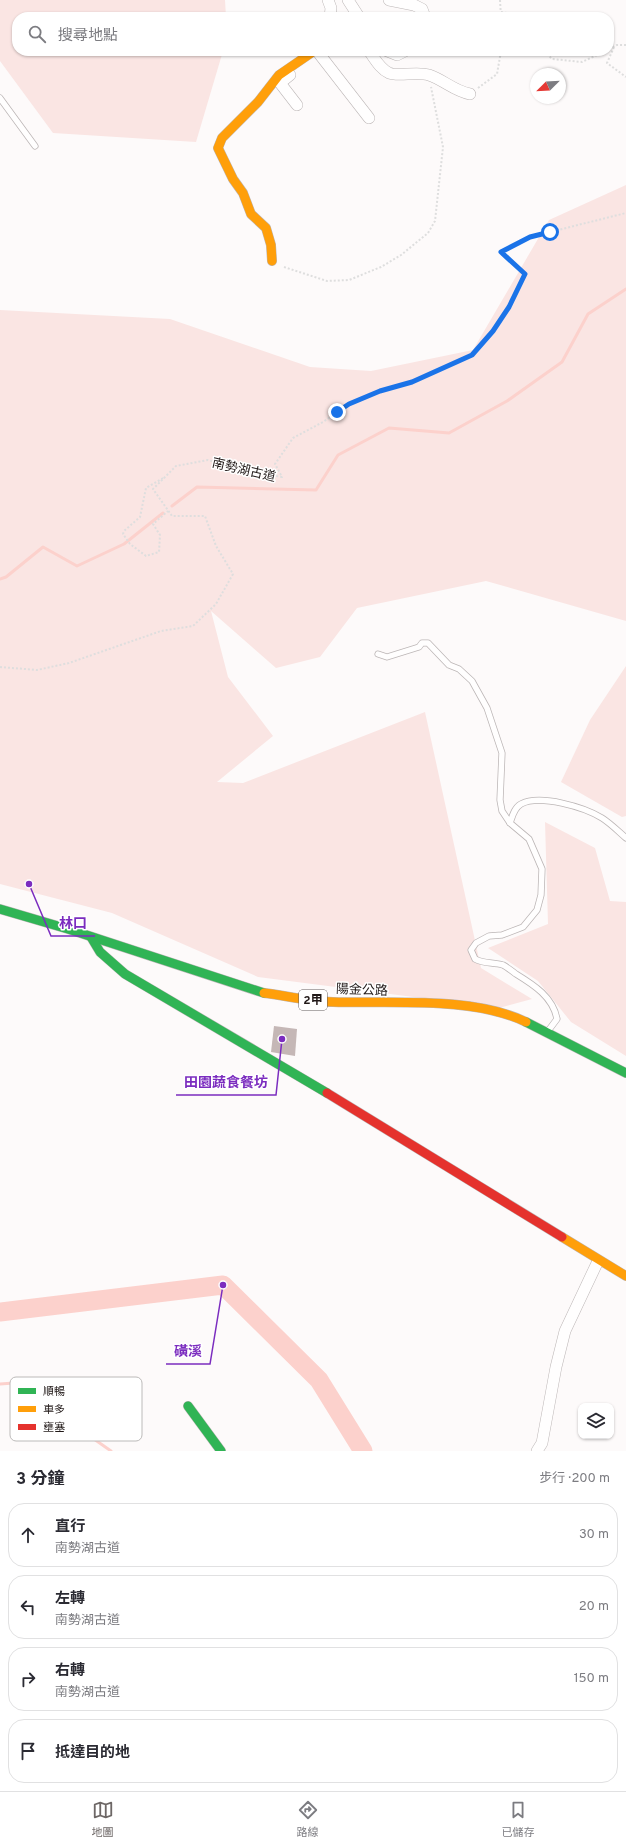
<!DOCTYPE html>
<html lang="zh-TW">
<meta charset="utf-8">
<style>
:root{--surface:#fff;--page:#f2f2f3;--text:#2b2b33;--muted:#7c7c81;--line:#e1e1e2;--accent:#6d6766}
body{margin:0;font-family:Overpass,"Noto Sans TC",sans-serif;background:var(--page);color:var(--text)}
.controls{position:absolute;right:12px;bottom:12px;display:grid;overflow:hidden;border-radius:8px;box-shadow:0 1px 3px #0004}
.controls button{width:36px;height:36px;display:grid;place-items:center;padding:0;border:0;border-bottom:1px solid var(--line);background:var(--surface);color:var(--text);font:20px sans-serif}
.compass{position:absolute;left:530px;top:68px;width:36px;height:36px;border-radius:50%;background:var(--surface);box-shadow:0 1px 3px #0004;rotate:246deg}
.stop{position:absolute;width:12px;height:12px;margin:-9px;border:3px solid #1a73e8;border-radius:50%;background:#fff}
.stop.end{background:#1a73e8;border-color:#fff;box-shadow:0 1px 4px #0008}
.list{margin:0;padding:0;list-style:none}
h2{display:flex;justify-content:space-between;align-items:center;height:52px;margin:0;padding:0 16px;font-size:17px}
h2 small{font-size:13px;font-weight:400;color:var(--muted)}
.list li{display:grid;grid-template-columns:26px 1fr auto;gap:12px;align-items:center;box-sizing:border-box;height:64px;margin:0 8px 8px;padding:0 8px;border:1px solid var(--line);border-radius:16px}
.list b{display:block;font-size:15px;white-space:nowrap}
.list p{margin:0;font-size:13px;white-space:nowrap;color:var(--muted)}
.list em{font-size:13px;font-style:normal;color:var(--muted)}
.icon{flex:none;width:22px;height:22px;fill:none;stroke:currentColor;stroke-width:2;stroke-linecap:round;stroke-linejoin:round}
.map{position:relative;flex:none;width:626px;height:1451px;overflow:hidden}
.search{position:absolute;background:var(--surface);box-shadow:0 1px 3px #0004;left:12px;right:12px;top:12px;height:44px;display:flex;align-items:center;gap:10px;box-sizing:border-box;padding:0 14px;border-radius:16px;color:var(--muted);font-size:15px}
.sheet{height:340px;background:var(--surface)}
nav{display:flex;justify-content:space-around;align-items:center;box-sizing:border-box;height:56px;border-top:1px solid var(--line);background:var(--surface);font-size:11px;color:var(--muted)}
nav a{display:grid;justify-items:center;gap:2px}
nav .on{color:var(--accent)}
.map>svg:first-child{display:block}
.green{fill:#fae5e3}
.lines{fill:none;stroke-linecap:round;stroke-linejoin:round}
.stream{stroke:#fcd1cc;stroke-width:3}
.river{stroke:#fcd1cc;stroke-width:19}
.building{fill:#c5b7b6}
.lane-casing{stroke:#bcb6b6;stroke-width:7}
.street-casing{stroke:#bcb6b6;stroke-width:12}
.fast-casing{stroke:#bcb6b6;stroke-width:10}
.slow-casing{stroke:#bcb6b6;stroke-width:10}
.jam-casing{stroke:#bcb6b6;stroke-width:10}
.path{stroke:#dedede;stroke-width:2;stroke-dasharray:2 2;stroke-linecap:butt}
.lane{stroke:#fffefe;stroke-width:5.5}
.street{stroke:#fffefe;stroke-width:11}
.fast{stroke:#30b455;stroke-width:9}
.slow{stroke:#ff9f0a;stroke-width:9}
.jam{stroke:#e5322d;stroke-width:9}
.route{stroke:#1a73e8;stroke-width:5}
.labels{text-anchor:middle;stroke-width:3;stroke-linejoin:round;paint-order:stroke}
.shield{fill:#fff;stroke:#635d5d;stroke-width:1}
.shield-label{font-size:12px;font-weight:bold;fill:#201817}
.street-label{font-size:13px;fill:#201817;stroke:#fff}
.key{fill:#fff;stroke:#bcbab9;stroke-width:1}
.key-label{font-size:11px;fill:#201817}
.leader{fill:none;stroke:#7b2cbf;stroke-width:1.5}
.callout-dot{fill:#7b2cbf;stroke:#fff;stroke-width:1.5}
.callout-label{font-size:14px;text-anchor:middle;font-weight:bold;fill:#7b2cbf;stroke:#fff;stroke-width:3;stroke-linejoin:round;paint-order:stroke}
</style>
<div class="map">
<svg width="626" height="1451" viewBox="0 0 626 1451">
<rect width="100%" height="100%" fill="#fdfafa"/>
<g class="green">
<polygon points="0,0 225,0 226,17 17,17 17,51 223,51 196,142 53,133 0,61"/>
<polygon points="626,185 626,621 486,581 357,608 320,657 276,668 211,611 228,677 273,736 217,782 243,783 425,712 481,968 532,999 499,1008 258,977 112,913 0,884 0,310 170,319 310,367 371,371 473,350 549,220"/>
<polygon points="626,666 626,816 622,817 561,782 590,720"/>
<polygon points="545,822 595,848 610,901 626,902 626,1056 571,1022 538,981 488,948 548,924"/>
</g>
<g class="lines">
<g class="stream">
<polyline points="172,506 197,487 316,490 338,455 389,428 449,433 507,401 562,362 588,314 626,289"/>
<polyline points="0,579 6,577 43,547 77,566 124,544 163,513"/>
<polyline points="0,1384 14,1383 111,1451"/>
</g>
<polyline class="river" points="0,1312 223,1285 319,1380 363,1451"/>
</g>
<polygon class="building" points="274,1026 297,1029 295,1056 271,1052"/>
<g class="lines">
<g class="lane-casing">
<g id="lane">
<polyline points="0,98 35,146"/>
<path d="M378,654l9,3 32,-10 3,-4h6l21,22 10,4 13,12 15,27 15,45 -2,47 2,11 8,12 19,16 13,30 -1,26 -4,15 -14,17 -21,8 -13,1 -13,7 -5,7 4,9c9,5 18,3 28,6 4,2 9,6 13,9 18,11 37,23 41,45l-9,12"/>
<path d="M510,823c2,-6 4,-15 11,-19 19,-10 63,3 81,14 8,5 16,13 24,20"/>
</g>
</g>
<g class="street-casing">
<g id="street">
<polyline points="328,0 331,8 330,17"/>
<polyline points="348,0 359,17"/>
<polyline points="389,0 414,5 422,9 425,17"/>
<polyline points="317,51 369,118"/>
<path d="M369,51c6,8 11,18 20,22 9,4 28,-2 40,2 15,5 25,16 41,19"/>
<polyline points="387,51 397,55 405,51"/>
<polyline points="290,75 280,83 297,105"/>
<polyline points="537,1451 542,1443 556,1367 565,1331 598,1261"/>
</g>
</g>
<g class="fast-casing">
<g id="fast">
<polyline points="0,909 68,929 264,993"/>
<polyline points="91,937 100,952 125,974 327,1093"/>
<polyline points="526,1022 626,1073"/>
<polyline points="188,1406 221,1451"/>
</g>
</g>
<g class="slow-casing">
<g id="slow">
<polyline points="272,261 271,245 266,228 251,214 243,193 233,179 218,148 222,138 258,102 279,75 314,51"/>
<path d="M264,993c23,3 46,8 69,9 59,2 139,-6 193,20"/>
<polyline points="562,1237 626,1276"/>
</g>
</g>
<g class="jam-casing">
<polyline id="jam" points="327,1093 562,1237"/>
</g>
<g class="path">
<polyline points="500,0 501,17"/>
<polyline points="501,12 528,17"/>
<polyline points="614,47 607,63 626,77"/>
<polyline points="609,49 617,45 626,45"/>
<polyline points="544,51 552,59 582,62 606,51"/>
<polyline points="478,88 497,74 501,51"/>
<polyline points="284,267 327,281 349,280 381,267 401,255 428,233 435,221 443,147 431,87"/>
<polyline points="163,478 146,488 140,517 124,531 123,534 130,544 146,556 159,552 160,535 153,524 168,511"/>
<polyline points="0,667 37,670 69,663 161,631 193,626 216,604 233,574 216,546 205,516 172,516 153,489 176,466 208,460 246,471 282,477 275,464 293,438 323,422 349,404 380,391 412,382 472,355 493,331 509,307 525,275 501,253 530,237 626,213"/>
</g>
<use href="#lane" class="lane"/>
<use href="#street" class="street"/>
<use href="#fast" class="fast"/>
<use href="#slow" class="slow"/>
<use href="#jam" class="jam"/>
</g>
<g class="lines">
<polyline class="route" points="337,412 349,404 380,391 412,382 472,355 493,331 509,307 525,274 501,252 530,237 550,232"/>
</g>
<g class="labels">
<rect class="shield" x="299" y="990" width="28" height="20" rx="3"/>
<g class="shield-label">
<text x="313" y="1004">2甲</text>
</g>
<g class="street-label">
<text transform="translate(244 469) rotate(13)" y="5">南勢湖古道</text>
<text transform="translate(362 989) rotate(2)" y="5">陽金公路</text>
</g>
</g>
<rect x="10" y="1377" width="132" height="64" rx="6" class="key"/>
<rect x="18" y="1388" width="18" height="6" fill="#30b455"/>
<rect x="18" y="1406" width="18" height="6" fill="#ff9f0a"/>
<rect x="18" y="1424" width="18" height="6" fill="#e5322d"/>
<g class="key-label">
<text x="43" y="1395">順暢</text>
<text x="43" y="1413">車多</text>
<text x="43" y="1431">壅塞</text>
</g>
<path class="leader" d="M29 884L51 936H95M282 1039L276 1095H176M223 1285L210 1364H166"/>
<g class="callout-dot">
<circle cx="29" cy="884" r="4"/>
<circle cx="282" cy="1039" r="4"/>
<circle cx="223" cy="1285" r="4"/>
</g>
<g class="callout-label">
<text x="73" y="928">林口</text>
<text x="226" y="1087">田園蔬食餐坊</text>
<text x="188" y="1356">磺溪</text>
</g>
</svg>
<div class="controls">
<button><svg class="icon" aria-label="layers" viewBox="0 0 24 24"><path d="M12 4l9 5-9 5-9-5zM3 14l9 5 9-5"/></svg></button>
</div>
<svg class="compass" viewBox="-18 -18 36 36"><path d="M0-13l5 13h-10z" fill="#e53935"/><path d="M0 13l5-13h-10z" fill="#7c7c81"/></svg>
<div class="stop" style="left:550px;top:232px"></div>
<div class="stop end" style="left:337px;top:412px"></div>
<div class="search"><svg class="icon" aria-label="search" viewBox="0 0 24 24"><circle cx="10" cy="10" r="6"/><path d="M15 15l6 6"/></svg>搜尋地點</div>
</div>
<section class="sheet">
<h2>3 分鐘<small>步行 · 200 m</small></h2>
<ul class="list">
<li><svg class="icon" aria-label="ahead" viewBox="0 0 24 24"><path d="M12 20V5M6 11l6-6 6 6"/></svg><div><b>直行</b><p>南勢湖古道</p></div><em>30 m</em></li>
<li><svg class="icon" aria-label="left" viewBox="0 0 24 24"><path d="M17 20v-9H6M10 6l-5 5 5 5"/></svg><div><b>左轉</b><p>南勢湖古道</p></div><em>20 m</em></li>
<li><svg class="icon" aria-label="right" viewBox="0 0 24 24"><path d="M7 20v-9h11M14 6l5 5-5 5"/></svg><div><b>右轉</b><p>南勢湖古道</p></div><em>150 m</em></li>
<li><svg class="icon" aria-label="arrive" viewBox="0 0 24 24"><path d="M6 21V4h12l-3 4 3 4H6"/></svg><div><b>抵達目的地</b></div></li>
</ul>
</section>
<nav>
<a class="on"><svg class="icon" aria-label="map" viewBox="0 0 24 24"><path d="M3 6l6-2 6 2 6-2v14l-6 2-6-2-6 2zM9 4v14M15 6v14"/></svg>地圖</a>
<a><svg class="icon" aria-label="directions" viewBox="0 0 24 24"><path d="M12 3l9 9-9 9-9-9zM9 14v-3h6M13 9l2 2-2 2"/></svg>路線</a>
<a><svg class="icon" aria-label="saved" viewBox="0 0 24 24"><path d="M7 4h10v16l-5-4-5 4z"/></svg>已儲存</a>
</nav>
